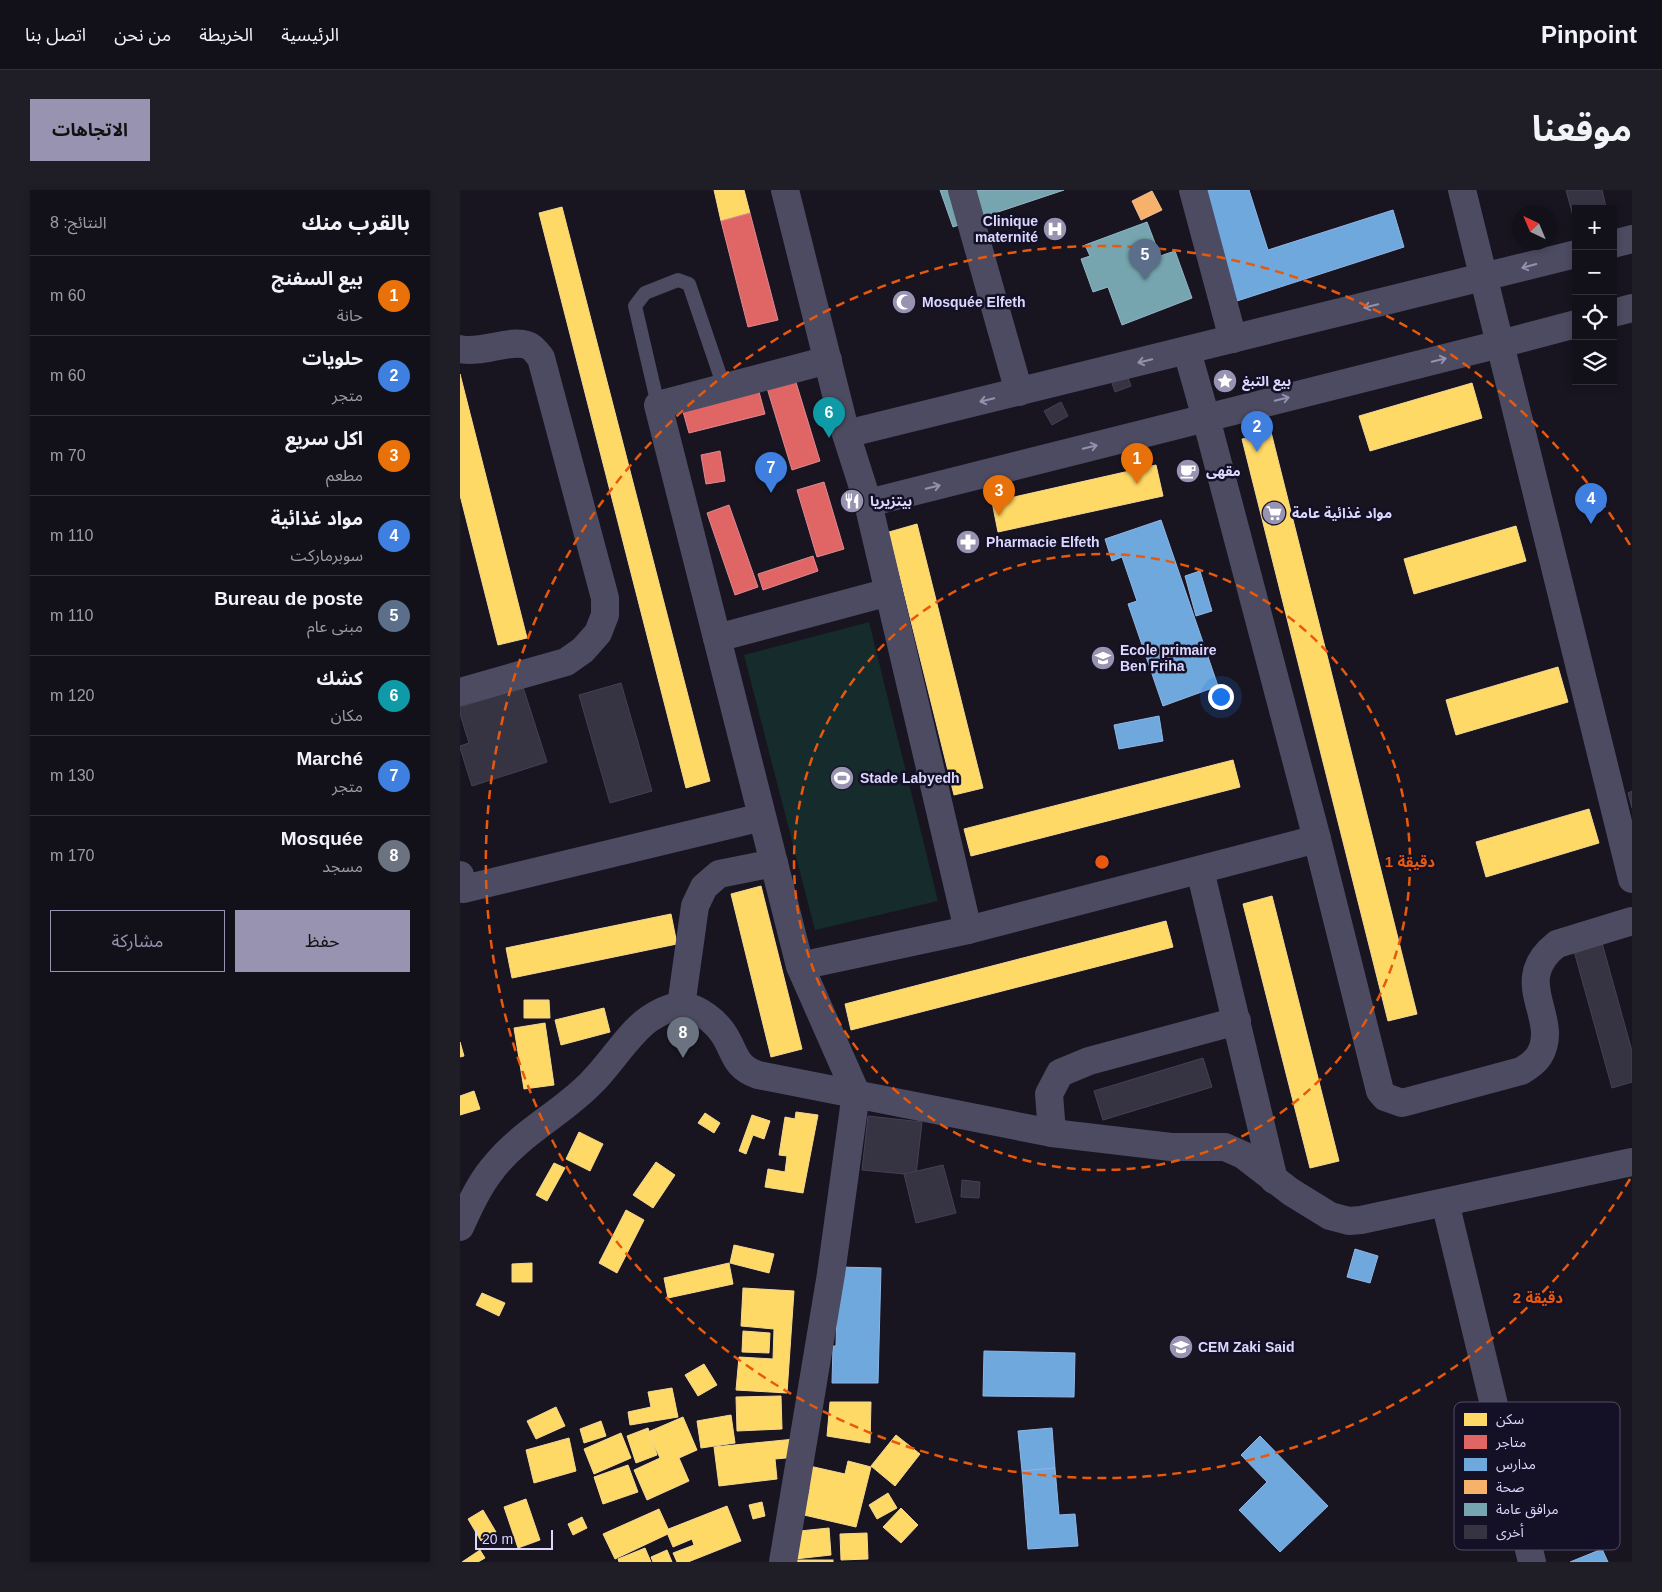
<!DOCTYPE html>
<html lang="ar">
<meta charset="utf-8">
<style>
:root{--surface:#121019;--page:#1f1e26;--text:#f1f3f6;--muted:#9c9da2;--line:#313038;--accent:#9793b0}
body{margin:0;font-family:Helvetica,"Noto Sans Arabic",sans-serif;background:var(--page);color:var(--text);direction:rtl}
.controls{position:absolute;right:15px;top:15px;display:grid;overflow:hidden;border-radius:0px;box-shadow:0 2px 8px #0003}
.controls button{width:45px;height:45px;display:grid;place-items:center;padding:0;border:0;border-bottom:1px solid var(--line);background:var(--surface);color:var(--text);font:25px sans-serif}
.compass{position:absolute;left:1052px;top:15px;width:45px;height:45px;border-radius:50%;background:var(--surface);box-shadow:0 2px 8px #0003;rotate:316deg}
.scale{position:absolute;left:15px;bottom:12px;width:78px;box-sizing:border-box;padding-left:5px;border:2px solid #dbd7fd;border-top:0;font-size:14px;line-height:18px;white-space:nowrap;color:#dbd7fd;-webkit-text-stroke:4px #141026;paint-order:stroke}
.you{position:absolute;left:760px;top:506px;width:18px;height:18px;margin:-12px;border:4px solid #fff;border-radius:50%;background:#1a73e8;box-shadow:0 0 0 8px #1a73e833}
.badge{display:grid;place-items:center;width:32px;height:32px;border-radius:50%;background:var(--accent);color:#fff;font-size:16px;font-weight:700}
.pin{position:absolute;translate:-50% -41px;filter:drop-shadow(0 1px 2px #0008)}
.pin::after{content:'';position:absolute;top:26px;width:18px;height:15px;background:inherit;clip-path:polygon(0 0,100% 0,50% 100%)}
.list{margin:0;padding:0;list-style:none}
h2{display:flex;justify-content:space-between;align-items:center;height:65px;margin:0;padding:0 20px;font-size:21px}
h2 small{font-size:16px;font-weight:400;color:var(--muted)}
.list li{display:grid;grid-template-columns:32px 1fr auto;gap:15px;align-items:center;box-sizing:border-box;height:80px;padding:0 20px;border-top:1px solid var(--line)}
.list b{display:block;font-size:19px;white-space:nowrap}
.list p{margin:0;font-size:16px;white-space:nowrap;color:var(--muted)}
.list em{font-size:16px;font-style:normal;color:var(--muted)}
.actions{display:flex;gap:10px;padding:15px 20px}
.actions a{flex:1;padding:11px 0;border:1px solid var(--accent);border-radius:0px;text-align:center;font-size:18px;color:var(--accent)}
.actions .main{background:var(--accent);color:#111}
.icon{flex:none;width:28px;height:28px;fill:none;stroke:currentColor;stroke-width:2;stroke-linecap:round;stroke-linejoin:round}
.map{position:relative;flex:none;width:1172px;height:1372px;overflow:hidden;direction:ltr;border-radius:0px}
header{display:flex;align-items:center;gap:30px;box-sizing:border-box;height:70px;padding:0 25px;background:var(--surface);border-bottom:1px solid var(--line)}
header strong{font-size:24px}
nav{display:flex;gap:28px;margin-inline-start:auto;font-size:18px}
.intro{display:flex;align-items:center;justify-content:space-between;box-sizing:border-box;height:120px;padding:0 30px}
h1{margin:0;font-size:35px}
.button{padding:12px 22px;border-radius:0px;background:var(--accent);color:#111;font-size:18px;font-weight:700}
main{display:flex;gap:30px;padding:0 30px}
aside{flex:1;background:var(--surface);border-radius:0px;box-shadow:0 2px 8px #0003}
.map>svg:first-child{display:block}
.green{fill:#152b2c}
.homes{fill:#ffd966;stroke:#f4d893}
.shops{fill:#e06666;stroke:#de8893}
.schools{fill:#6fa8dc;stroke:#8fb6e6}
.health{fill:#f6b26b;stroke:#eebd97}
.public{fill:#76a5af;stroke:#94b4c6}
.building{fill:#363343;stroke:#454054}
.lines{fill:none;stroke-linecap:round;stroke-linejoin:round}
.lane{stroke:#4c4b61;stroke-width:14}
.street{stroke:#4c4b61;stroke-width:28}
.oneway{stroke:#9491af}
.ring{fill:none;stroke:#e8590c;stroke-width:2.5;stroke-dasharray:9 6}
.labels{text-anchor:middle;stroke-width:5;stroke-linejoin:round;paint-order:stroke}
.poi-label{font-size:14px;font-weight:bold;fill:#dbd7fd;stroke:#141026;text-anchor:start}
.key{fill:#141026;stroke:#504c66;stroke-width:1}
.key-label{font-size:14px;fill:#dbd7fd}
.centre{fill:#e8590c;stroke:#141026;stroke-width:2.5}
.ring-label{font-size:15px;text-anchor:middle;font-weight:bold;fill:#e8590c;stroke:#141026;stroke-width:5;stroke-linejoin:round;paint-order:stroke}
</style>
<header>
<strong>Pinpoint</strong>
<nav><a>الرئيسية</a><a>الخريطة</a><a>من نحن</a><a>اتصل بنا</a></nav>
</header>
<div class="intro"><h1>موقعنا</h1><a class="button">الاتجاهات</a></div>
<main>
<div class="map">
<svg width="1172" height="1372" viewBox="0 0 1172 1372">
<rect width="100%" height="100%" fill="#181521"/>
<polygon class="green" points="409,432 478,711 355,740 284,465"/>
<g class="homes">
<polygon points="254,0 284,0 290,23 261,31"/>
<polygon points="102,17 250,591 226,598 79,23"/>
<polygon points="0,184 67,448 38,455 0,305"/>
<polygon points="1012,193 1022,228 910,261 899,226"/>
<polygon points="811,242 957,824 928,831 782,249"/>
<polygon points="696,275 703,306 538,342 532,312"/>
<polygon points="457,334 523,598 494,605 429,342"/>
<polygon points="1056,336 1066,371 954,404 944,369"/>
<polygon points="1098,477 1108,512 996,545 986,510"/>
<polygon points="773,570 780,597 511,666 504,639"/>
<polygon points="1129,619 1139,653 1026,687 1016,652"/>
<polygon points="301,696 342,859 311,867 271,704"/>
<polygon points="812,706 879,971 850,978 783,714"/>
<polygon points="211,724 217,754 52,788 46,758"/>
<polygon points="706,731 713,757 391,840 385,814"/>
<polygon points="64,810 89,810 90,828 64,828"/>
<polygon points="144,818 150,842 101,855 95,830"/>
<polygon points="85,833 94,895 64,899 54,838"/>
<polygon points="0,852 4,866 0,867"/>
<polygon points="14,901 20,919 0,925 0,906"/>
<polygon points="336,922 358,925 343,1003 305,997 308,979 325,982 327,966 319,965 325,927 335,929"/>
<polygon points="245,923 260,933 254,943 238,933"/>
<polygon points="292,925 310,931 304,949 293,945 286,964 279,961"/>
<polygon points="119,942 143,954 130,981 106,969"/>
<polygon points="196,972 215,985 193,1018 173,1005"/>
<polygon points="94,973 105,978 87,1011 76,1005"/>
<polygon points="166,1020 184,1030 157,1083 139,1073"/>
<polygon points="274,1055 314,1064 309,1083 270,1073"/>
<polygon points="72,1073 72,1092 52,1092 52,1074"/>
<polygon points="269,1073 273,1094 208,1108 204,1088"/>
<polygon points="283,1098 334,1101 327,1203 276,1200 279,1167 313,1169 314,1139 281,1136"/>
<polygon points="22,1103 45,1113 39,1126 16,1115"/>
<polygon points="283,1141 310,1143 309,1163 282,1162"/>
<polygon points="244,1174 257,1195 238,1206 225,1185"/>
<polygon points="212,1198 218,1227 170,1235 168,1222 191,1217 188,1202"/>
<polygon points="321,1206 322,1239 277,1241 276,1207"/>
<polygon points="370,1212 411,1212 410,1253 367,1246"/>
<polygon points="96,1217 105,1236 76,1249 67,1231"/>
<polygon points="271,1225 275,1253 241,1258 237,1231"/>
<polygon points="223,1227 237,1260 219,1268 229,1291 187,1310 174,1280 200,1268 188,1242"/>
<polygon points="141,1231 146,1246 124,1253 120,1239"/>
<polygon points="188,1238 197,1265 176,1273 167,1246"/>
<polygon points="161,1243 171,1268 134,1284 124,1259"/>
<polygon points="436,1245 460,1264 435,1296 411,1276"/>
<polygon points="109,1248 116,1281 74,1293 66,1260"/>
<polygon points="335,1249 337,1267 315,1269 317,1289 259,1296 254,1257"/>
<polygon points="388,1271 411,1277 396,1337 344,1325 350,1298 339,1295 345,1275 385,1284"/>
<polygon points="168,1275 178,1302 143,1314 134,1287"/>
<polygon points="428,1303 437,1318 417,1329 409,1315"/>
<polygon points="66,1309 80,1350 58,1358 44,1317"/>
<polygon points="302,1312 305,1326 293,1329 289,1315"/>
<polygon points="267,1316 281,1351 228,1372 217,1372 213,1363 234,1355 232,1349 213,1357 206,1340"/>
<polygon points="441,1318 458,1335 441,1353 423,1337"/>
<polygon points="199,1319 210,1343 155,1369 143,1344"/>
<polygon points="23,1320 36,1342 21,1351 8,1329"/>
<polygon points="122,1327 127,1338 113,1345 108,1334"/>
<polygon points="369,1338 371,1365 326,1370 330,1342"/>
<polygon points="407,1343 408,1369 381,1370 380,1344"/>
<polygon points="185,1358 191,1372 159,1372 158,1369"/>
<polygon points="20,1360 25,1368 18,1372 2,1372"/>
<polygon points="207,1360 212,1372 193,1372 191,1367"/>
<rect x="334" y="1370" width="39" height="2"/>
</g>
<g class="shops">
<polygon points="290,23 318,130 288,137 261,31"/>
<polygon points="335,189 360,271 332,280 307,198"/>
<polygon points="298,198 305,224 229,243 222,218"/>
<polygon points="260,261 265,291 246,294 241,265"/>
<polygon points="364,292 384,359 357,367 337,300"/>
<polygon points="269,315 298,397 275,405 247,323"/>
<polygon points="353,366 358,381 303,400 298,384"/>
</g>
<g class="schools">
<polygon points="741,0 789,0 808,60 933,20 944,57 777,111"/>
<polygon points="701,330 758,496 703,516 668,414 677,411 662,367 652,371 645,349"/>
<polygon points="740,381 752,421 736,426 725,386"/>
<polygon points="699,526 703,551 659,559 654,535"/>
<polygon points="895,1059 918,1066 910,1093 887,1087"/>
<polygon points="378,1077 421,1078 418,1193 372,1193 373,1156 376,1156"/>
<polygon points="524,1161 615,1163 614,1207 523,1206"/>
<polygon points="592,1238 595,1278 562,1281 558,1241"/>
<polygon points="800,1246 868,1316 820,1362 779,1320 807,1292 781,1265"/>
<polygon points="595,1278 599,1325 615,1324 618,1356 568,1359 562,1281"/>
<polygon points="1142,1359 1148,1372 1110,1372"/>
</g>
<polygon class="health" points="692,1 702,20 681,30 672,11"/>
<g class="public">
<polygon points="480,0 604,0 493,37"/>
<polygon points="687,32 700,66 715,61 732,108 662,135 648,97 633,102 621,69 630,66 625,55"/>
</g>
<g class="building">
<polygon points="1106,0 1142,0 1146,17 1116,19 1116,25 1113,26"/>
<polygon points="667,185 671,196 655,202 651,190"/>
<polygon points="601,212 608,226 592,235 584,221"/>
<polygon points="161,493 192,601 150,613 119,505"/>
<polygon points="63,497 87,572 12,596 0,558 0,556 9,553 0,524 0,517"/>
<polygon points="1172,601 1172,618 1168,603"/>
<polygon points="1142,753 1172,861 1172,892 1152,898 1114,761"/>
<polygon points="743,868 752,897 643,930 634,901"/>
<polygon points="408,926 462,932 456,985 402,980"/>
<polygon points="483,975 496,1023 456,1033 444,984"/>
<polygon points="502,990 520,992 519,1008 501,1007"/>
</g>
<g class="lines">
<polyline class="lane" points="198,215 175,116 185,103 218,90 229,94 264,197"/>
<g class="street">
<polyline points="325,0 386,244 408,313 508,740"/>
<polyline points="502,0 559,202"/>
<polyline points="733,0 773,149"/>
<polyline points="1002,0 1172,689"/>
<polyline points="1153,54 1172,49"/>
<polyline points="1153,123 1172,118"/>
<path d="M0,159c21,5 49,-10 67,-4 6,2 10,8 14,13l64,240v17l-7,18 -15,17 -17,12 -106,30"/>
<path d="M727,161l19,67 111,421 63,252 5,6 17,6 119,-32c7,-4 14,-9 18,-15 23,-38 -31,-74 18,-112l75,-23"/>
<polyline points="368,170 198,215 340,776 508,740 857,649"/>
<polyline points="386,244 1116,64"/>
<polyline points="408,313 1040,154 1116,134"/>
<polyline points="257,448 429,402"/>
<polyline points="740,680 814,990"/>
<polyline points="0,685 4,699 302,627"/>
<polyline points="221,816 235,716 244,697 259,684 314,673"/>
<polyline points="592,943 589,904 600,883 629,871 777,831"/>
<polyline points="985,1012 1072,1372"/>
<path d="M0,1037c9,-20 19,-42 33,-59 28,-36 70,-55 100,-87 17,-17 37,-49 56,-62 9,-6 23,-14 35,-13 15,3 30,14 39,27 13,19 10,33 35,42l294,58 119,14h54l18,8 48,37 39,24 19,5 12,-1 271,-58"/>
<polyline points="323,1372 371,1084 396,903 340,776"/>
</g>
</g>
<defs><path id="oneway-shaft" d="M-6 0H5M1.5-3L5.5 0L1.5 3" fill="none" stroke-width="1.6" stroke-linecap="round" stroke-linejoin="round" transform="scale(1.25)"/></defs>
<g class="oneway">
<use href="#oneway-shaft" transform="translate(1069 76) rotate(165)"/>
<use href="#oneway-shaft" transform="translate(911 116) rotate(166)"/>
<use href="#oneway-shaft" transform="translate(979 170) rotate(-14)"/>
<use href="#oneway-shaft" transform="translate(685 171) rotate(166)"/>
<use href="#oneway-shaft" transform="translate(822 209) rotate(-14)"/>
<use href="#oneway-shaft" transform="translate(527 210) rotate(166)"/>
<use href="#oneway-shaft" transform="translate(630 257) rotate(-14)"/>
<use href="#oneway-shaft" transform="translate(473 297) rotate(-14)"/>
</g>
<g class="ring">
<circle cx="642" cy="672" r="308"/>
<path d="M1170 989A616 616 0 1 1 1170 355"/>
</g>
<defs>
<g id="hospital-disc" transform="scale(1.25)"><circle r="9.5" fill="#9793b0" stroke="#141026"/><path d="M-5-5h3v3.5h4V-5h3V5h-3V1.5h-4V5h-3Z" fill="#fff"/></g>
<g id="mosque-disc" transform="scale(1.25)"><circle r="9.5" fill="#9793b0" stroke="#141026"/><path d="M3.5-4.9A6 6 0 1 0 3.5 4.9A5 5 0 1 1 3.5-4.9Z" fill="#fff"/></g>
<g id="sight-disc" transform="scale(1.25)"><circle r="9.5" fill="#9793b0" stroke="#141026"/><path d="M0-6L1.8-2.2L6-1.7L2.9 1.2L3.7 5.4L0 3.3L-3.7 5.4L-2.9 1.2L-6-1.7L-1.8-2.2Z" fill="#fff"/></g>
<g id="cafe-disc" transform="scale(1.25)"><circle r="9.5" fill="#9793b0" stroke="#141026"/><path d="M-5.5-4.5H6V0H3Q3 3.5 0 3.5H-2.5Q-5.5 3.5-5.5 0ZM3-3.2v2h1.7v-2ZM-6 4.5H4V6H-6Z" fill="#fff"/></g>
<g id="restaurant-disc" transform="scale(1.25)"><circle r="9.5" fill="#9793b0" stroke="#141026"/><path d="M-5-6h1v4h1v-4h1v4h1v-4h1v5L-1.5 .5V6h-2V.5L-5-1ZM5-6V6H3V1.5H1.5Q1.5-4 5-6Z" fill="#fff"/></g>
<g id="supermarket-disc" transform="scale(1.25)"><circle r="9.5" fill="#9793b0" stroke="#141026"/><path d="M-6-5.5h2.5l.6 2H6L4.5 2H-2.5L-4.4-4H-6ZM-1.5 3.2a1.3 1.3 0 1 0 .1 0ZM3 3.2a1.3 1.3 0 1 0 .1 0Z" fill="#fff"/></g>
<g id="pharmacy-disc" transform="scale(1.25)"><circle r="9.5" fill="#9793b0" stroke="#141026"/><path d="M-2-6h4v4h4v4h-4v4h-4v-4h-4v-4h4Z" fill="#fff"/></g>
<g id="school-disc" transform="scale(1.25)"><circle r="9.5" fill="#9793b0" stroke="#141026"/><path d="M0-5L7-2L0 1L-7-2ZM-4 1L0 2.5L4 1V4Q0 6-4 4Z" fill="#fff"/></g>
<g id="stadium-disc" transform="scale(1.25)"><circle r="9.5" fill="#9793b0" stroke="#141026"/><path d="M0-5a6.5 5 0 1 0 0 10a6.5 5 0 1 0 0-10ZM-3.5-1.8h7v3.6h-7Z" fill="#fff"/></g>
</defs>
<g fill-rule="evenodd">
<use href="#hospital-disc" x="595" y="39"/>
<use href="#mosque-disc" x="444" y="112"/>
<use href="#sight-disc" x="765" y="191"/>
<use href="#cafe-disc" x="728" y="281"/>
<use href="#restaurant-disc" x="392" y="311"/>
<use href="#supermarket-disc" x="814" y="323"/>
<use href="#pharmacy-disc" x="508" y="352"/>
<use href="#school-disc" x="643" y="468"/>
<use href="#stadium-disc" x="382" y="588"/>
<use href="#school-disc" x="721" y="1157"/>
</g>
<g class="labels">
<g class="poi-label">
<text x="578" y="36" text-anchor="end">Clinique<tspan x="578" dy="16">maternité</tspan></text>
<text x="462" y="117">Mosquée Elfeth</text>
<text x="782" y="196">بيع التبغ</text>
<text x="746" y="286">مقهى</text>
<text x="410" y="316">بيتزيريا</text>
<text x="832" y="328">مواد غذائية عامة</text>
<text x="526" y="357">Pharmacie Elfeth</text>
<text x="660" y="465">Ecole primaire<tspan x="660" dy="16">Ben Friha</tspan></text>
<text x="400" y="593">Stade Labyedh</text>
<text x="738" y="1162">CEM Zaki Said</text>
</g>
</g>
<rect x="994" y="1212" width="166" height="148" rx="8" class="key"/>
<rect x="1004" y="1223" width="23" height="13" fill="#ffd966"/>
<rect x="1004" y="1245" width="23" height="14" fill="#e06666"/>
<rect x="1004" y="1268" width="23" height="13" fill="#6fa8dc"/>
<rect x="1004" y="1290" width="23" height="14" fill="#f6b26b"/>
<rect x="1004" y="1313" width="23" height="13" fill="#76a5af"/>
<rect x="1004" y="1335" width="23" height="14" fill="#363343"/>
<g class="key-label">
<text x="1036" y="1234">سكن</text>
<text x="1036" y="1257">متاجر</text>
<text x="1036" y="1279">مدارس</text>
<text x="1036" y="1302">صحة</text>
<text x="1036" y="1324">مرافق عامة</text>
<text x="1036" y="1347">أخرى</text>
</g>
<circle cx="642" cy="672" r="8" class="centre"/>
<g class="ring-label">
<text x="950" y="677">1 دقيقة</text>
<text x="1078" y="1113">2 دقيقة</text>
</g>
</svg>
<div class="controls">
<button>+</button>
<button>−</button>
<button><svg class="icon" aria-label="locate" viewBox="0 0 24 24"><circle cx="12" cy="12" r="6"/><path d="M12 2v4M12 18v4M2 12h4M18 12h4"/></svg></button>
<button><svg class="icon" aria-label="layers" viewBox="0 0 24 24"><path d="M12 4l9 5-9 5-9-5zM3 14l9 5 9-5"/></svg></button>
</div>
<svg class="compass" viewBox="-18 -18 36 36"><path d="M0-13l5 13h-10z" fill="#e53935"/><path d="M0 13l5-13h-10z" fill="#9c9da2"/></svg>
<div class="scale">20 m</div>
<div class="you"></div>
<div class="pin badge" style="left:677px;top:294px;background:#e8710a">1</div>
<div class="pin badge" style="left:797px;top:262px;background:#3f7fe0">2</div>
<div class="pin badge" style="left:539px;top:326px;background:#e8710a">3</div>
<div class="pin badge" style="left:1131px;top:334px;background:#3f7fe0">4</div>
<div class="pin badge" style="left:685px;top:90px;background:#5c6f8a">5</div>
<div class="pin badge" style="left:369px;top:248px;background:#0f9aa8">6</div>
<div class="pin badge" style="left:311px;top:303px;background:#3f7fe0">7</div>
<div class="pin badge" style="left:223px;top:868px;background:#6b7280">8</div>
</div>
<aside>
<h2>بالقرب منك<small>النتائج: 8</small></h2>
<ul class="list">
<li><span class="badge" style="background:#e8710a">1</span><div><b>بيع السفنج</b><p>حانة</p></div><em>60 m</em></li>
<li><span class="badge" style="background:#3f7fe0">2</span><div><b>حلويات</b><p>متجر</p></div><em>60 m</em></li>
<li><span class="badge" style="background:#e8710a">3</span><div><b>اكل سريع</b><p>مطعم</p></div><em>70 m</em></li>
<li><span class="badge" style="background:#3f7fe0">4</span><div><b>مواد غذائية</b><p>سوبرماركت</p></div><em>110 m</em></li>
<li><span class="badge" style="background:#5c6f8a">5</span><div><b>Bureau de poste</b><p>مبنى عام</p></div><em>110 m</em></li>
<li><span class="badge" style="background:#0f9aa8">6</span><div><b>كشك</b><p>مكان</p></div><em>120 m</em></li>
<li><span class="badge" style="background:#3f7fe0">7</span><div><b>Marché</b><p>متجر</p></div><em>130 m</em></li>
<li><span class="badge" style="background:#6b7280">8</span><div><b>Mosquée</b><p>مسجد</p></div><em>170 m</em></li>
</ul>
<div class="actions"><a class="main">حفظ</a><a>مشاركة</a></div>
</aside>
</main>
